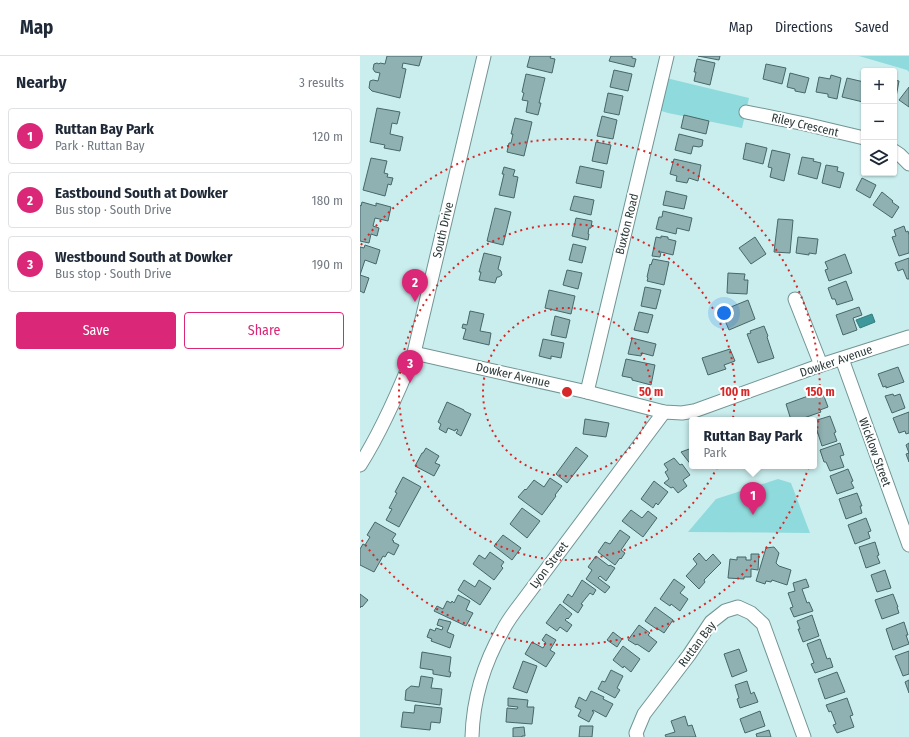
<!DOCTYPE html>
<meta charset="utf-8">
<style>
:root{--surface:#fff;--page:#f2f2f3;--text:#1f2937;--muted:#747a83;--line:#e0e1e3;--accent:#db2777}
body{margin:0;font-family:"Fira Sans Condensed",sans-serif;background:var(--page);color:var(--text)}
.controls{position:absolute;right:12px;top:12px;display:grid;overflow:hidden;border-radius:4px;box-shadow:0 1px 3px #0004}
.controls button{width:36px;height:36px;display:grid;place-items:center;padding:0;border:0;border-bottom:1px solid var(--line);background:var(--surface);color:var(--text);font:20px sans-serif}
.you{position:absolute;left:364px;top:257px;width:14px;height:14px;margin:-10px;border:3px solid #fff;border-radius:50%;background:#1a73e8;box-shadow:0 0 0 6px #1a73e833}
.badge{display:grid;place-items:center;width:26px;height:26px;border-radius:50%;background:var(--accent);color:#fff;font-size:13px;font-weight:700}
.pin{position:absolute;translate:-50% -33px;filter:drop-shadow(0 1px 2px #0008)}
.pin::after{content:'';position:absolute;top:21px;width:14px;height:12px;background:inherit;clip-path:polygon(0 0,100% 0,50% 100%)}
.popup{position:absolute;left:329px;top:361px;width:128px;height:52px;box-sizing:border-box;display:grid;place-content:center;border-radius:4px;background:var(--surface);filter:drop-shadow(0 1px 3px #0005);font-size:13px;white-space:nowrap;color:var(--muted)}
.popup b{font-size:15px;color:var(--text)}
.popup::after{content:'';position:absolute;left:50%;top:100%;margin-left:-8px;border:8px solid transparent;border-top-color:var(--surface)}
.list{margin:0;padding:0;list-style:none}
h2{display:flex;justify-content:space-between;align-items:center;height:52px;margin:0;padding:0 16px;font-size:17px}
h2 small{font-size:13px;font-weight:400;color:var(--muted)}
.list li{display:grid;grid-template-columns:26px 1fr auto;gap:12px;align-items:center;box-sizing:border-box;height:56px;margin:0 8px 8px;padding:0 8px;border:1px solid var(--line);border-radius:4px}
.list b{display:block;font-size:15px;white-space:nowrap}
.list p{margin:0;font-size:13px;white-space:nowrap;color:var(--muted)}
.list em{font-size:13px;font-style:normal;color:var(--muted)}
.actions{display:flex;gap:8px;padding:12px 16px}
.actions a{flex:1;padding:9px 0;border:1px solid var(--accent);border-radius:4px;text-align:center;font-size:14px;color:var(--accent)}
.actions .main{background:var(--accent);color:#fff}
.icon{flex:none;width:22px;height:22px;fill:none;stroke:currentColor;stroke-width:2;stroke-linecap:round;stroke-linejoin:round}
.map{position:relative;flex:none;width:549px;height:681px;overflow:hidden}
header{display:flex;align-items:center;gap:24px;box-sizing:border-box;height:56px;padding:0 20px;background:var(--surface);border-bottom:1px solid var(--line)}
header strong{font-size:19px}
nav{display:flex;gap:22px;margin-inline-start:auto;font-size:14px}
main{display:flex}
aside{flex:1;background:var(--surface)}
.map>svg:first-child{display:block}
.green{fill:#8fdadc}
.water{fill:#3c989b;stroke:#377c7e}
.building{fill:#8fb1b2;stroke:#476768}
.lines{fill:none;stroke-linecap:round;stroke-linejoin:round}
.minor-casing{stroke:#729494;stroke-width:15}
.minor{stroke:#fff;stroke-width:13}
.ring{fill:none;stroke:#d62828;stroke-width:2;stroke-dasharray:2 4}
.labels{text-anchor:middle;stroke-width:4;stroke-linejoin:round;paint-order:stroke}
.street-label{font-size:12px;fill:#2b3939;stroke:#fff}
.centre{fill:#d62828;stroke:#fff;stroke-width:2}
.ring-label{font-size:12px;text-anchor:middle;font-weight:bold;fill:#d62828;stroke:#fff;stroke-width:4;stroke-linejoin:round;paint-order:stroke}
</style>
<header>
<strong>Map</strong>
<nav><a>Map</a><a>Directions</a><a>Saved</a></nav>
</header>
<main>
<aside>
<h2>Nearby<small>3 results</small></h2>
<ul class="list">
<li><span class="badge">1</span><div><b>Ruttan Bay Park</b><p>Park · Ruttan Bay</p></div><em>120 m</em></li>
<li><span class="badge">2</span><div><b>Eastbound South at Dowker</b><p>Bus stop · South Drive</p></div><em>180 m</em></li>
<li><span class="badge">3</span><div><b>Westbound South at Dowker</b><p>Bus stop · South Drive</p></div><em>190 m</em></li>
</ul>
<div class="actions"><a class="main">Save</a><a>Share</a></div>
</aside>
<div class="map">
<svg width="549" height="681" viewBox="0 0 549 681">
<rect width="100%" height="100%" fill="#caeeee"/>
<g class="green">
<polygon points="499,0 549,0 549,16 547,14"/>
<polygon points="302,21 389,42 382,72 308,57 295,53"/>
<polygon points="418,423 431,427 450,477 328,476 356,443"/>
</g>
<polygon class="water" points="512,258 515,266 500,272 496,264"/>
<g class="building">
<polygon points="27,0 62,0 59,10 43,7 42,12 46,13 40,42 12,35 9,32 10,25 13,24 18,25 20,17 15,16 13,13 14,8 17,7 19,8 20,7 25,8"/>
<polygon points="170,0 191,0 190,2 195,3 192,17 167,11"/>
<polygon points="251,0 272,0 272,2 276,3 274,11 249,5"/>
<polygon points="338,0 360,0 359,4"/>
<polygon points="337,3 355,7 350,29 334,25 336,16 334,16"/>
<polygon points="406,8 426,12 422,28 403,23"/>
<polygon points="254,14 272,18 268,35 250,31"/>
<polygon points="430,17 449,22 445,37 435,35 435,33 427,31"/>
<polygon points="166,18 185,22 179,47 181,47 178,59 166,56 168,45 162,44 164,37 162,36"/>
<polygon points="471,19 481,22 477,43 468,41 468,38 456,36 459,21 470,23"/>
<polygon points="487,22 504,26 504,42 503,46 482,41"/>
<polygon points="534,24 539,25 536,41 534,40"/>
<polygon points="549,31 549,51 539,44"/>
<polygon points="248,37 263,40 259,59 244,56"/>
<polygon points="17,52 40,56 37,68 32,67 30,78 43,81 40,95 24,92 25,89 10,86"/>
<polygon points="324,59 349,65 346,78 321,72"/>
<polygon points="242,60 257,64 253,83 237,80"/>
<polygon points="155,62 172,66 164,100 147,96 149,87 151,87 153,78 151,78"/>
<polygon points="319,78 343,84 342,90 339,91 333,90 331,98 315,94"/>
<polygon points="236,86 251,89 247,108 232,105"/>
<polygon points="386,87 407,92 403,108 383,103"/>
<polygon points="412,94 430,98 424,125 410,121 412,112 408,111"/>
<polygon points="442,101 454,103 453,105 461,107 457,123 438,118"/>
<polygon points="11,102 27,105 24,117 28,118 27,121 33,122 31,129 28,128 25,140 3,134"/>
<polygon points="314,103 341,109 338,125 329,122 327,127 316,125 317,120 310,118"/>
<polygon points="466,109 478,111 477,115 484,117 480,132 462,127"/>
<polygon points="220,110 244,115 241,132 216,127"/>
<polygon points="144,111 155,114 153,120 158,121 154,142 139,139 144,118 142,118"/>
<polygon points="502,122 516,129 510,142 496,134"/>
<polygon points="306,135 327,140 324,153 303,149"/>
<polygon points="522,136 533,145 532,146 539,151 532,162 513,149"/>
<polygon points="214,140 234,144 231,159 210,154"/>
<polygon points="2,146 16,150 16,147 31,151 28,165 15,162 13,170 19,172 17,180 11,178 9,187 0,185 0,149 1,150"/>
<polygon points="135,152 151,156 143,189 127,185"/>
<polygon points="303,155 332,162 329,175 317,172 316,178 296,173 299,161 302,161"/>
<polygon points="216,162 232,165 231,172 229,172 228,178 229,178 228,184 212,180"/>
<polygon points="418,163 433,164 430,197 414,196"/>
<polygon points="544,170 546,176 548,175 549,179 549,197 539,200 532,181 536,180 534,174"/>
<polygon points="301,180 308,181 308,183 316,185 313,199 301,196 300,201 292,200 296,181 301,182"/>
<polygon points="395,181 406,198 391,208 379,192"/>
<polygon points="438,181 458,183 456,198 449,197 449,199 436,197"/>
<polygon points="213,188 226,191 222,207 209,204"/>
<polygon points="5,189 20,194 16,208 5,204 0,219 9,222 4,237 0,235 0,191 4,192"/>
<polygon points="124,197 141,201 138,213 141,215 142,219 139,221 137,221 135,227 119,224 121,216 119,216"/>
<polygon points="485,198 492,217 469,225 465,214 468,213 465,206"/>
<polygon points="549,202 549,223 547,223 543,213 538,215 535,207"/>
<polygon points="293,203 309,206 304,229 287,225 288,222 287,221 290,208 291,209"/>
<polygon points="207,214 222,217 218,233 203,229"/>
<polygon points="368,217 385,218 384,224 388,224 387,238 367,237"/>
<polygon points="486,225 493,244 477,249 475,243 472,243 468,232"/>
<polygon points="285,231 301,234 296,253 281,250"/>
<polygon points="189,234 215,240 211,258 185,252"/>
<polygon points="388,244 395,263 369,274 361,255"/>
<polygon points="499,251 502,259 493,262 497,274 483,279 476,259"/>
<polygon points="110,255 124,258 120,275 131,277 129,289 103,283 106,273 102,272 103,268 107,269"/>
<polygon points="279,256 293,259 288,277 274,274"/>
<polygon points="195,260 210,264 206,282 191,279"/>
<polygon points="404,270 408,280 407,281 414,302 398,307 387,278 391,277 390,275"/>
<polygon points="272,282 296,288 293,300 282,297 281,300 268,298"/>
<polygon points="183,283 204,287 201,302 191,300 191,303 179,300"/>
<polygon points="370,293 375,305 364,309 366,313 348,319 342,302"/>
<polygon points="266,303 295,309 291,329 272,324 272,322 262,320"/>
<polygon points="538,311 544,326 526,332 526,330 523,331 518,318"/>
<polygon points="462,335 468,351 460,354 461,356 438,364 437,364 436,362 431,364 426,348"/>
<polygon points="533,338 534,340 540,338 545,352 532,357 525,340"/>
<polygon points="87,346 104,354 104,355 111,358 101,380 96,377 98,374 96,373 95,375 88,372 86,377 79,373 81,368 78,366"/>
<polygon points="549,356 549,377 546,378 545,375 539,377 533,362"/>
<polygon points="470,360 476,376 474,377 477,385 462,390 454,365"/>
<polygon points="225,363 249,367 246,381 223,378"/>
<polygon points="480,387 484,399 480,400 484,411 470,415 466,406 464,406 460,394"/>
<polygon points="549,387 549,406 546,398 549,397 546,389"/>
<polygon points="216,391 228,400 207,427 196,418"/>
<polygon points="66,392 79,400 75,407 80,409 74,420 55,410 62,397 63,397"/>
<polygon points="332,392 332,410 321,396"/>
<polygon points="314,402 320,409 322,408 330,419 323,424 327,430 318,437 313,431 311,432 304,427 309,423 305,416 308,414 304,408"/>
<polygon points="488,413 493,425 491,426 494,432 477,438 470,420"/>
<polygon points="43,421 61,431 39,471 26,464 32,453 29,452 37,437 35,436"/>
<polygon points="190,422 202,430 195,439 196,440 182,459 158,441 165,433 166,434 174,424 184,431"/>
<polygon points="294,425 308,436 298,449 296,447 293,452 281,443"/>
<polygon points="497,437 502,450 500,450 502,457 486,463 479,443"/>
<polygon points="162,452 180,465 167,482 150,468"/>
<polygon points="271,454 282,462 288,455 297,462 283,481 262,465"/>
<polygon points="506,462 511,475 508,476 510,482 495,488 488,469"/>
<polygon points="15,466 36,478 32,484 34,485 33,486 39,489 34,499 28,496 25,501 23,500 14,516 0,509 0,493 3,488 5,489 10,481 7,479"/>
<polygon points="260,474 270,481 261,494 265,497 261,503 260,502 255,509 238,496 245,486 250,488"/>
<polygon points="143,479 161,492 152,504 134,490"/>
<polygon points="515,486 519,499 517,500 520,507 506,512 499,491"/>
<polygon points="414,491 419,497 416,507 419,510 431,514 427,529 412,524 411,526 406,525 405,528 396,525 406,492"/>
<polygon points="130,496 144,506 141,510 143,512 134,524 113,508 119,499 125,503"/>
<polygon points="339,497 346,505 353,498 361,507 344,524 345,526 339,533 326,520 337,508 333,503"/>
<polygon points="391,498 399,498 398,514 391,513 391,521 384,521 384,523 368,522 370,503 377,504 377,501 386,501 386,504 391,504"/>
<polygon points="236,500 249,510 250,509 255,512 246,525 240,520 238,522 250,531 245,537 226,523 232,514 228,511"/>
<polygon points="525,514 531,532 517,536 511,519"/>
<polygon points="314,523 325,531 320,537 328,543 320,555 311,548 310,550 300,543"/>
<polygon points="446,523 449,531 442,533 447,547 449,546 453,555 434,561 430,552 433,551 428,537 435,535 433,527"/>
<polygon points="104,524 115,531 119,524 131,532 120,549 98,534"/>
<polygon points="222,524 236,534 233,539 230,537 221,548 223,549 218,557 203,546 208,538 212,541"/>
<polygon points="0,538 8,544 2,551 1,550 0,552"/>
<polygon points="533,538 538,551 537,551 539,557 522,563 515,544"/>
<polygon points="98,539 110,545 106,554 113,557 106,570 74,555 77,550 83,553 87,545 91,547 92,545 94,547"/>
<polygon points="200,548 212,558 208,563 207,562 205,564 212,569 207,576 200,571 197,575 186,567"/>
<polygon points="295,551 313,564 304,577 298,573 298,574 285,565"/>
<polygon points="452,559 459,580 443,586 438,573 440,573 437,565"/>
<polygon points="79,563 91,566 87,576 94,579 90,592 71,585 72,583 67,581 70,573 75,575 76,572 82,574 83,571 77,569"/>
<polygon points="544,566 548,579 546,579 549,588 533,594 526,573"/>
<polygon points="279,569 290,577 288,579 297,586 289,596 277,588 276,589 268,584"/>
<polygon points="253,576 262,583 257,591 247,584"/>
<polygon points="186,578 196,584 190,594 195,597 186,611 165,598 172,586 183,592 186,587 182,584"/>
<polygon points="460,583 467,603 470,602 473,611 455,617 451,608 454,607 447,588"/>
<polygon points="263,590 280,603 271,616 264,610 263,612 253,604"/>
<polygon points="379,593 387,615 372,621 364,598"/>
<polygon points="549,595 549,618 543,620 535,600"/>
<polygon points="62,596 91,601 89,616 91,616 90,621 73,618 73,614 60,612"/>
<polygon points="163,605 177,610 167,637 153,632"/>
<polygon points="251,614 263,620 257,632 260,634 255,642 238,633 242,625 245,626"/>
<polygon points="477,616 485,636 465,643 458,623"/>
<polygon points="61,620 73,622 71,632 82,633 80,649 45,644 46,634 51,630 59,631"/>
<polygon points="549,624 549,637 545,626"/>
<polygon points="387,625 391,638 394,636 398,646 380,652 377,643 379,642 375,629"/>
<polygon points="231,635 244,641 243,643 253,648 246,661 233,654 232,655 234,656 229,666 218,660 221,654 215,651 219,641 226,645"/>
<polygon points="148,642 168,644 167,651 174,651 172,668 146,666 147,652 157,653 158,651 148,650"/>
<polygon points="487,642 493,659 490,660 494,671 477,677 473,669 476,668 471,655 469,656 466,649"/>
<polygon points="55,649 82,652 80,667 71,666 70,674 41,671 43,656 54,657"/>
<polygon points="400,655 405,670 385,677 380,663"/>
<polygon points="325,660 328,670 332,669 336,681 306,681 305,679 315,676 311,665"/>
<polygon points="220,670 233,670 232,681 219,681"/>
<polygon points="164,671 165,680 162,680 162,681 153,681 153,672"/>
<polygon points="409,674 411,681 397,681 396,678"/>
</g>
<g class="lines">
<g class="minor-casing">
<g id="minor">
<polyline points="386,56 445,68 504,82"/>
<polyline points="534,95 540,99 549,108"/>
<polyline points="435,243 461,309"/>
<polyline points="54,297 227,336 304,356 322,357 334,355 461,309 549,281"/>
<polyline points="482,303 549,489"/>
<polyline points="227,336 307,0"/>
<path d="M0,409c22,-35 39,-74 54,-112l70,-297"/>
<path d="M112,681c1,-38 12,-74 31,-107 5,-10 12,-19 19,-28l142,-190"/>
<polyline points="277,681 276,677 284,658 329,599 351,566 365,555 378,551 391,557 403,568 444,681"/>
</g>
</g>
<use href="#minor" class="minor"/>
</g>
<g class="ring">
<circle cx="207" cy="336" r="84"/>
<circle cx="207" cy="336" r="168"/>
<path d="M1 189A253 253 0 1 1 1 483"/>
</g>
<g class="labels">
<g class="street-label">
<text transform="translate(445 69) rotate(13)" y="4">Riley Crescent</text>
<text transform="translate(267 168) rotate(-76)" y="4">Buxton Road</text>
<text transform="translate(83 174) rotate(-77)" y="4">South Drive</text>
<text transform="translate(476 305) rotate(-19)" y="4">Dowker Avenue</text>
<text transform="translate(153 319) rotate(13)" y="4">Dowker Avenue</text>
<text transform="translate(515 396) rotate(70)" y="4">Wicklow Street</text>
<text transform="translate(189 509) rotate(-53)" y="4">Lyon Street</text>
<text transform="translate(337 588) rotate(-53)" y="4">Ruttan Bay</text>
</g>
</g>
<circle cx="207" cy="336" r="6" class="centre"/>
<g class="ring-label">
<text x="291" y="340">50 m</text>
<text x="375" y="340">100 m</text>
<text x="460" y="340">150 m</text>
</g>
</svg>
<div class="controls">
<button>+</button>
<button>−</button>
<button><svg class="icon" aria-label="layers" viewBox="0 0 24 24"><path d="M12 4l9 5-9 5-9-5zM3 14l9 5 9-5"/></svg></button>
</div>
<div class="you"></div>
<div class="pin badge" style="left:393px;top:459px">1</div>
<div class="popup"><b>Ruttan Bay Park</b>Park</div>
<div class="pin badge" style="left:55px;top:246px">2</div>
<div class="pin badge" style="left:50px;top:327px">3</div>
</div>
</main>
